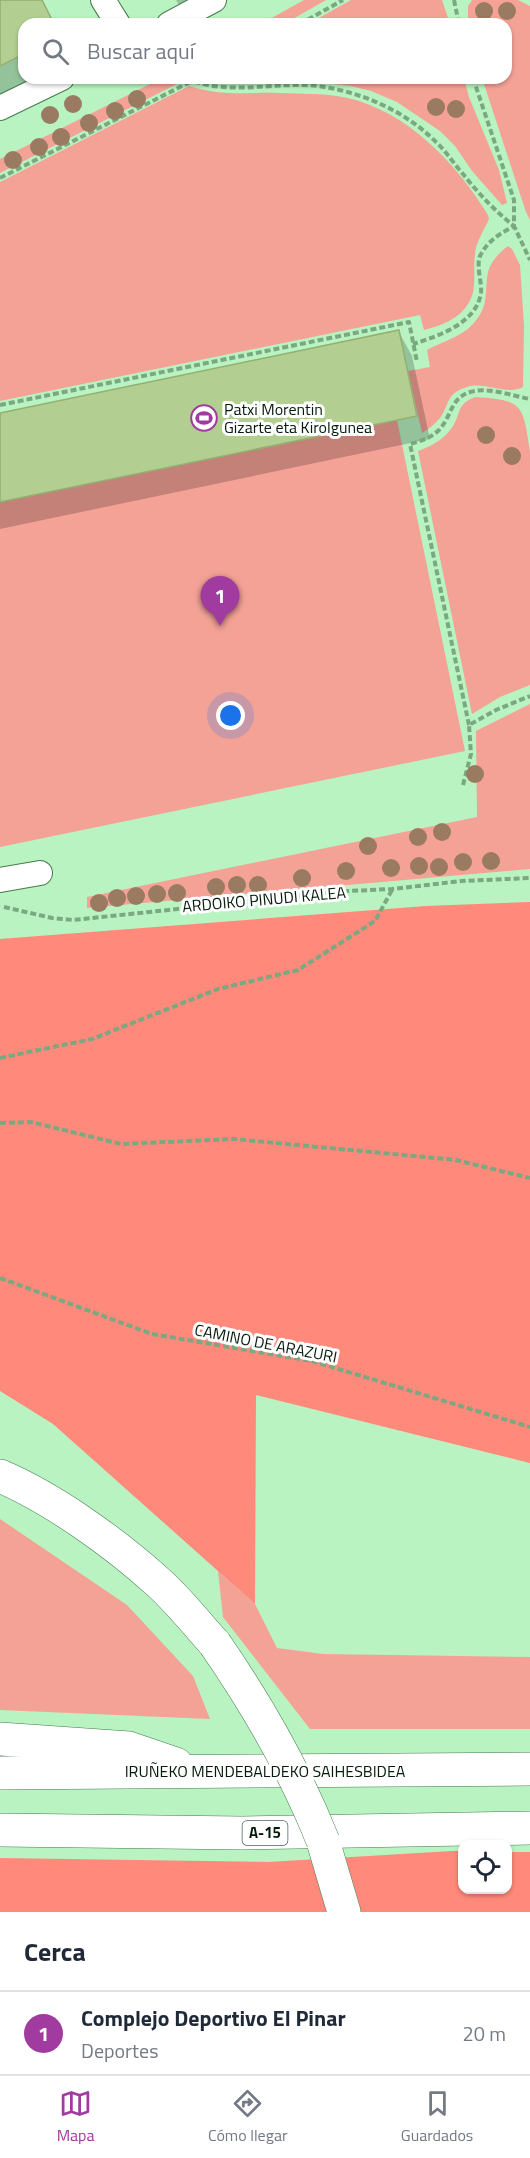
<!DOCTYPE html>
<html lang="es">
<meta charset="utf-8">
<style>
:root{--surface:#fff;--page:#f6f6f7;--text:#1f2937;--muted:#747a83;--line:#e0e1e3;--accent:#a13b9f}
body{margin:0;font-family:"Titillium Web",sans-serif;background:var(--page);color:var(--text)}
.controls{position:absolute;right:18px;bottom:18px;display:grid;overflow:hidden;border-radius:12px;box-shadow:0 2px 4px #0004}
.controls button{width:54px;height:54px;display:grid;place-items:center;padding:0;border:0;border-bottom:2px solid var(--line);background:var(--surface);color:var(--text);font:30px sans-serif}
.you{position:absolute;left:231px;top:716px;width:21px;height:21px;margin:-15px;border:4px solid #fff;border-radius:50%;background:#1a73e8;box-shadow:0 0 0 9px #1a73e833}
.badge{display:grid;place-items:center;width:39px;height:39px;border-radius:50%;background:var(--accent);color:#fff;font-size:20px;font-weight:700}
.pin{position:absolute;translate:-50% -50px;filter:drop-shadow(0 2px 3px #0008)}
.pin::after{content:'';position:absolute;top:32px;width:21px;height:18px;background:inherit;clip-path:polygon(0 0,100% 0,50% 100%)}
.list{margin:0;padding:0;list-style:none}
h2{display:flex;justify-content:space-between;align-items:center;height:78px;margin:0;padding:0 24px;font-size:26px}
h2 small{font-size:20px;font-weight:400;color:var(--muted)}
.list li{display:grid;grid-template-columns:39px 1fr auto;gap:18px;align-items:center;box-sizing:border-box;height:84px;padding:0 24px;border-top:2px solid var(--line)}
.list b{display:block;font-size:22px;white-space:nowrap}
.list p{margin:0;font-size:20px;white-space:nowrap;color:var(--muted)}
.list em{font-size:20px;font-style:normal;color:var(--muted)}
.icon{flex:none;width:33px;height:33px;fill:none;stroke:currentColor;stroke-width:2;stroke-linecap:round;stroke-linejoin:round}
.map{position:relative;flex:none;width:530px;height:1912px;overflow:hidden}
.search{position:absolute;background:var(--surface);box-shadow:0 2px 4px #0004;left:18px;right:18px;top:18px;height:66px;display:flex;align-items:center;gap:15px;box-sizing:border-box;padding:0 21px;border-radius:18px;color:var(--muted);font-size:22px}
.sheet{height:162px;background:var(--surface)}
nav{display:flex;justify-content:space-around;align-items:center;box-sizing:border-box;height:84px;border-top:2px solid var(--line);background:var(--surface);font-size:16px;color:var(--muted)}
nav a{display:grid;justify-items:center;gap:3px}
nav .on{color:var(--accent)}
.map>svg:first-child{display:block}
.green{fill:#f4a296}
.forest{fill:#ff897a}
.shadow{fill:#0003}
.building{fill:#b2cf91;stroke:#93af72;stroke-width:1.5}
.lines{fill:none;stroke-linecap:round;stroke-linejoin:round}
.minor-casing{stroke:#447a4e;stroke-width:26}
.trunk-casing{stroke:#447a4e;stroke-width:34}
.motorway-casing{stroke:#447a4e;stroke-width:34}
.path{stroke:#7aa881;stroke-width:4;stroke-dasharray:6 3;stroke-linecap:butt}
.minor{stroke:#fff;stroke-width:24}
.trunk{stroke:#fff;stroke-width:33}
.motorway{stroke:#fff;stroke-width:33}
.trunk-bridge-casing{stroke:#447a4e;stroke-width:34;stroke-linecap:butt}
.trunk-bridge{stroke:#fff;stroke-width:33}
.tree{fill:#9a7b61}
.labels{text-anchor:middle;stroke-width:6;stroke-linejoin:round;paint-order:stroke}
.shield{fill:#fff;stroke:#516054;stroke-width:1.5}
.shield-label{font-size:15px;font-weight:bold;fill:#061c0b}
.poi-label{font-size:16px;fill:#061c0b;stroke:#fff;text-anchor:start}
.street-label{font-size:16px;fill:#061c0b;stroke:#fff}
</style>
<div class="map">
<svg width="530" height="1912" viewBox="0 0 530 1912">
<rect width="100%" height="100%" fill="#b9f3c1"/>
<g class="green">
<polygon points="304,0 326,0 284,24 261,24"/>
<polygon points="351,0 442,0 450,24 308,24"/>
<polygon points="472,0 518,0 530,6 530,220 526,212 482,78 506,78 506,24 468,24 468,6"/>
<polygon points="162,78 175,78 181,82 0,173 0,159"/>
<polygon points="207,78 464,78 469,97 499,170 507,203 502,205 472,171 455,146 440,131 397,102 371,91 351,86 303,80 278,79 217,82 208,80"/>
<path d="M189,86c36,11 56,6 91,7 22,1 46,0 68,5 60,14 109,66 140,117l1,4c-5,11 -13,23 -14,35 -2,12 1,32 -3,42 -8,21 -28,29 -48,34l-4,-15 -420,86v-219z"/>
<path d="M508,246l4,3 8,16 4,61 -1,61c-17,9 -38,-6 -56,0 -21,6 -17,17 -27,31 -5,6 -11,11 -18,15l-14,-62 22,-4 -3,-17c14,-8 34,-13 45,-25 18,-19 12,-31 16,-53 3,-11 11,-19 20,-26z"/>
<path d="M475,397c49,3 48,8 55,55v233l-30,12 -28,17 -54,-263c14,-5 27,-12 35,-25 9,-15 3,-21 22,-29z"/>
<polygon points="397,420 465,751 0,847 0,502"/>
<polygon points="530,704 530,869 87,908 87,897 477,817 476,731"/>
<polygon points="0,1519 127,1605 193,1676 210,1719 0,1710"/>
<polygon points="218,1571 255,1604 277,1648 323,1654 530,1657 530,1729 310,1729 223,1617"/>
</g>
<g class="forest">
<polygon points="530,902 530,1463 256,1395 255,1604 53,1424 0,1391 0,939 426,906"/>
<polygon points="452,1851 462,1851 462,1890 508,1890 508,1852 530,1852 530,1912 0,1912 0,1858 268,1862"/>
</g>
<g class="shadow">
<polygon points="4,0 42,0 55,24 24,24 24,78 50,78 0,103 0,2"/>
<polygon points="176,0 205,0 183,12"/>
<polygon points="399,332 412,356 430,439 0,529 0,415"/>
</g>
<g class="building">
<polygon points="0,0 42,0 54,24 24,24 24,54 0,66"/>
<polygon points="399,330 417,416 0,502 0,413"/>
</g>
<g class="lines">
<g class="minor-casing">
<g id="minor">
<polyline points="103,0 118,24"/>
<polyline points="169,24 214,0"/>
<polyline points="0,108 62,78"/>
<polyline points="0,880 40,873"/>
</g>
</g>
<g class="trunk-casing">
<g id="trunk">
<path d="M0,1476c54,23 116,68 159,107 20,18 38,41 56,61"/>
<polyline points="323,1841 344,1912"/>
</g>
</g>
<g class="motorway-casing">
<g id="motorway">
<polyline points="0,1739 129,1748 176,1764"/>
<polyline points="0,1773 530,1769"/>
<polyline points="0,1830 242,1833 530,1828"/>
</g>
</g>
<g class="path">
<polyline points="454,0 459,24"/>
<polyline points="300,24 343,0"/>
<path d="M186,78c41,19 89,3 132,8 44,6 87,25 118,56 10,9 18,22 27,32 15,19 32,37 51,52 -14,8 -26,14 -34,30 -4,10 2,26 1,37 -5,31 -43,43 -68,51"/>
<polyline points="473,78 514,200 514,226 530,260"/>
<polyline points="0,178 198,78"/>
<polyline points="0,405 409,322 417,362"/>
<path d="M469,725l-59,-281c11,-3 21,-6 29,-14 14,-15 11,-35 36,-39 17,-3 38,5 55,8"/>
<polyline points="463,785 471,754 469,725 496,710 530,696"/>
<polyline points="4,907 52,918 73,920 349,891 392,889 462,881 530,878"/>
<polyline points="0,1058 92,1039 218,989 298,970 375,921 392,890"/>
<polyline points="0,1123 31,1122 121,1144 234,1139 456,1160 530,1178"/>
<polyline points="0,1278 152,1334 312,1361 530,1427"/>
</g>
<use href="#minor" class="minor"/>
<use href="#trunk" class="trunk"/>
<use href="#motorway" class="motorway"/>
<g class="trunk-bridge-casing">
<path id="trunk-bridge" d="M215,1644c43,62 80,127 108,197"/>
</g>
<use href="#trunk-bridge" class="trunk-bridge"/>
</g>
<g class="tree">
<circle cx="484" cy="11" r="9"/>
<circle cx="507" cy="11" r="9"/>
<circle cx="137" cy="99" r="9"/>
<circle cx="73" cy="104" r="9"/>
<circle cx="436" cy="107" r="9"/>
<circle cx="456" cy="109" r="9"/>
<circle cx="115" cy="111" r="9"/>
<circle cx="50" cy="115" r="9"/>
<circle cx="89" cy="123" r="9"/>
<circle cx="61" cy="137" r="9"/>
<circle cx="39" cy="147" r="9"/>
<circle cx="13" cy="160" r="9"/>
<circle cx="486" cy="435" r="9"/>
<circle cx="512" cy="456" r="9"/>
<circle cx="475" cy="774" r="9"/>
<circle cx="442" cy="832" r="9"/>
<circle cx="418" cy="837" r="9"/>
<circle cx="368" cy="846" r="9"/>
<circle cx="491" cy="861" r="9"/>
<circle cx="463" cy="862" r="9"/>
<circle cx="419" cy="866" r="9"/>
<circle cx="439" cy="867" r="9"/>
<circle cx="391" cy="868" r="9"/>
<circle cx="346" cy="871" r="9"/>
<circle cx="302" cy="878" r="9"/>
<circle cx="237" cy="885" r="9"/>
<circle cx="258" cy="885" r="9"/>
<circle cx="216" cy="887" r="9"/>
<circle cx="177" cy="893" r="9"/>
<circle cx="157" cy="894" r="9"/>
<circle cx="136" cy="896" r="9"/>
<circle cx="117" cy="898" r="9"/>
<circle cx="99" cy="903" r="9"/>
</g>
<defs>
<g id="stadium-ring" transform="scale(1.35)"><circle r="9.5" fill="#fff" stroke="#a13b9f" stroke-width="1.5"/><path d="M0-5a6.5 5 0 1 0 0 10a6.5 5 0 1 0 0-10ZM-3.5-1.8h7v3.6h-7Z" fill="#a13b9f"/></g>
</defs>
<g fill-rule="evenodd">
<use href="#stadium-ring" x="204" y="418"/>
</g>
<g class="labels">
<rect class="shield" x="242.5" y="1821" width="45" height="24" rx="4.5"/>
<g class="shield-label">
<text x="265" y="1838">A-15</text>
</g>
<g class="poi-label">
<text x="224" y="415">Patxi Morentin<tspan x="224" dy="18">Gizarte eta Kirolgunea</tspan></text>
</g>
<g class="street-label">
<text transform="translate(264 899) rotate(-5)" y="6">ARDOIKO PINUDI KALEA</text>
<text transform="translate(266 1343) rotate(11)" y="6">CAMINO DE ARAZURI</text>
<text x="265" y="1777">IRUÑEKO MENDEBALDEKO SAIHESBIDEA</text>
</g>
</g>
</svg>
<div class="controls">
<button><svg class="icon" aria-label="locate" viewBox="0 0 24 24"><circle cx="12" cy="12" r="6"/><path d="M12 2v4M12 18v4M2 12h4M18 12h4"/></svg></button>
</div>
<div class="you"></div>
<div class="pin badge" style="left:220px;top:626px">1</div>
<div class="search"><svg class="icon" aria-label="search" viewBox="0 0 24 24"><circle cx="10" cy="10" r="6"/><path d="M15 15l6 6"/></svg>Buscar aquí</div>
</div>
<section class="sheet">
<h2>Cerca<small></small></h2>
<ul class="list">
<li><span class="badge">1</span><div><b>Complejo Deportivo El Pinar</b><p>Deportes</p></div><em>20 m</em></li>
</ul>
</section>
<nav>
<a class="on"><svg class="icon" aria-label="map" viewBox="0 0 24 24"><path d="M3 6l6-2 6 2 6-2v14l-6 2-6-2-6 2zM9 4v14M15 6v14"/></svg>Mapa</a>
<a><svg class="icon" aria-label="directions" viewBox="0 0 24 24"><path d="M12 3l9 9-9 9-9-9zM9 14v-3h6M13 9l2 2-2 2"/></svg>Cómo llegar</a>
<a><svg class="icon" aria-label="saved" viewBox="0 0 24 24"><path d="M7 4h10v16l-5-4-5 4z"/></svg>Guardados</a>
</nav>
